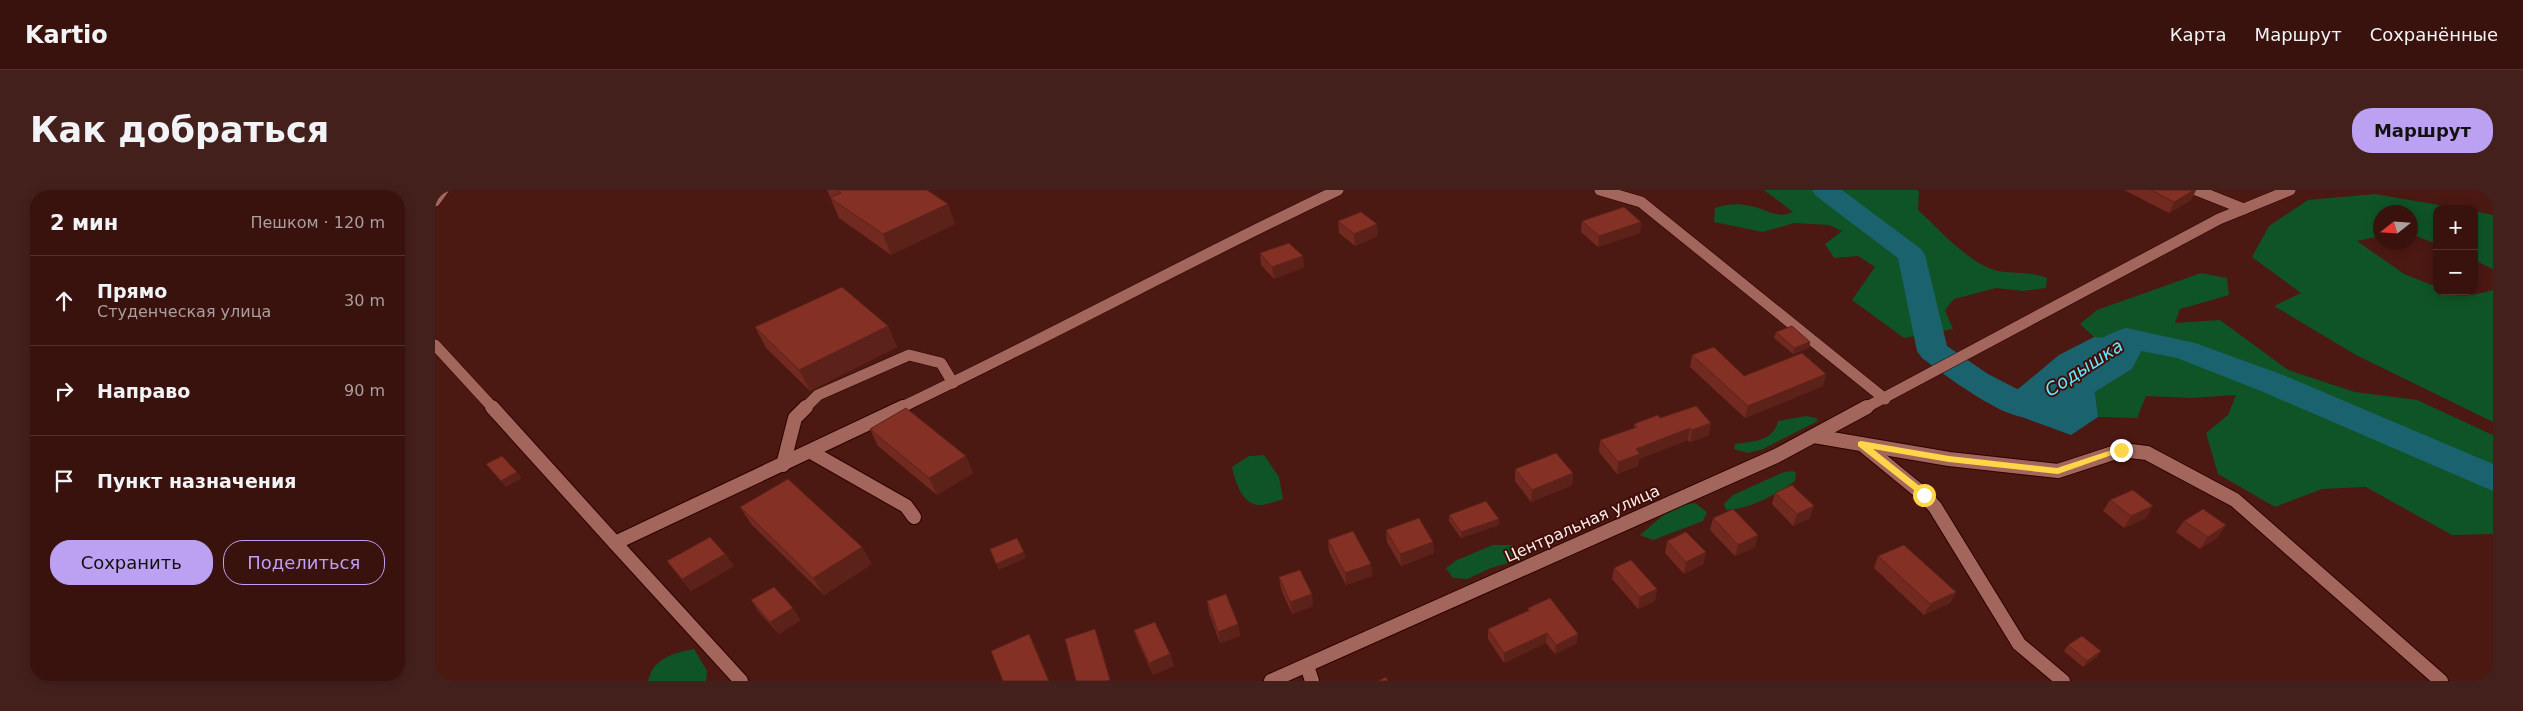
<!DOCTYPE html>
<html lang="ru">
<meta charset="utf-8">
<style>
:root{--surface:#39120e;--page:#44201c;--text:#f1f3f6;--muted:#ab9e9e;--line:#53322e;--accent:#bca0f2}
body{margin:0;font-family:"DejaVu Sans",sans-serif;background:var(--page);color:var(--text)}
.controls{position:absolute;right:15px;top:15px;display:grid;overflow:hidden;border-radius:10px;box-shadow:0 2px 12px #0003}
.controls button{width:45px;height:45px;display:grid;place-items:center;padding:0;border:0;border-bottom:1px solid var(--line);background:var(--surface);color:var(--text);font:25px sans-serif}
.compass{position:absolute;left:1938px;top:15px;width:45px;height:45px;border-radius:50%;background:var(--surface);box-shadow:0 2px 12px #0003;rotate:253deg}
.stop{position:absolute;width:15px;height:15px;margin:-11px;border:4px solid #ffd54a;border-radius:50%;background:#fff}
.stop.end{background:#ffd54a;border-color:#fff;box-shadow:0 1px 5px #0008}
.list{margin:0;padding:0;list-style:none}
h2{display:flex;justify-content:space-between;align-items:center;height:65px;margin:0;padding:0 20px;font-size:21px}
h2 small{font-size:16px;font-weight:400;color:var(--muted)}
.list li{display:grid;grid-template-columns:32px 1fr auto;gap:15px;align-items:center;box-sizing:border-box;height:90px;padding:0 20px;border-top:1px solid var(--line)}
.list b{display:block;font-size:19px;white-space:nowrap}
.list p{margin:0;font-size:16px;white-space:nowrap;color:var(--muted)}
.list em{font-size:16px;font-style:normal;color:var(--muted)}
.actions{display:flex;gap:10px;padding:15px 20px}
.actions a{flex:1;padding:11px 0;border:1px solid var(--accent);border-radius:20px;text-align:center;font-size:18px;color:var(--accent)}
.actions .main{background:var(--accent);color:#111}
.icon{flex:none;width:28px;height:28px;fill:none;stroke:currentColor;stroke-width:2;stroke-linecap:round;stroke-linejoin:round}
.map{position:relative;flex:none;width:2058px;height:491px;overflow:hidden;border-radius:20px}
header{display:flex;align-items:center;gap:30px;box-sizing:border-box;height:70px;padding:0 25px;background:var(--surface);border-bottom:1px solid var(--line)}
header strong{font-size:24px}
nav{display:flex;gap:28px;margin-inline-start:auto;font-size:18px}
.intro{display:flex;align-items:center;justify-content:space-between;box-sizing:border-box;height:120px;padding:0 30px}
h1{margin:0;font-size:35px}
.button{padding:12px 22px;border-radius:20px;background:var(--accent);color:#111;font-size:18px;font-weight:700}
main{display:flex;gap:30px;padding:0 30px}
aside{flex:1;background:var(--surface);border-radius:20px;box-shadow:0 2px 12px #0003}
.map>svg:first-child{display:block}
.green{fill:#0f5427}
.water{fill:#1a636e}
.lines{fill:none;stroke-linecap:round;stroke-linejoin:round}
.river{fill:#1a636e;fill-rule:evenodd}
.minor-far1-casing{stroke:#2f0000;stroke-width:12}
.minor-casing{stroke:#2f0000;stroke-width:16}
.minor-far1{stroke:#a2665c;stroke-width:11}
.minor{stroke:#a2665c;stroke-width:14}
.wall{fill:#722920}
.shaded-wall{fill:#5c221a}
.building{fill:#843025;stroke:#5c221a}
.route{fill:#ffd54a}
.labels{text-anchor:middle;stroke-width:4;stroke-linejoin:round;paint-order:stroke}
.street-label{font-size:16px;fill:#faece9;stroke:#400d08}
.water-label{font-size:18px;font-style:italic;fill:#64e8fe;stroke:#400d08}
</style>
<header>
<strong>Kartio</strong>
<nav><a>Карта</a><a>Маршрут</a><a>Сохранённые</a></nav>
</header>
<div class="intro"><h1>Как добраться</h1><a class="button">Маршрут</a></div>
<main>
<aside>
<h2>2 мин<small>Пешком · 120 m</small></h2>
<ul class="list">
<li><svg class="icon" aria-label="ahead" viewBox="0 0 24 24"><path d="M12 20V5M6 11l6-6 6 6"/></svg><div><b>Прямо</b><p>Студенческая улица</p></div><em>30 m</em></li>
<li><svg class="icon" aria-label="right" viewBox="0 0 24 24"><path d="M7 20v-9h11M14 6l5 5-5 5"/></svg><div><b>Направо</b></div><em>90 m</em></li>
<li><svg class="icon" aria-label="arrive" viewBox="0 0 24 24"><path d="M6 21V4h12l-3 4 3 4H6"/></svg><div><b>Пункт назначения</b></div></li>
</ul>
<div class="actions"><a class="main">Сохранить</a><a>Поделиться</a></div>
</aside>
<div class="map">
<svg width="2058" height="491" viewBox="0 0 2058 491">
<rect width="100%" height="100%" fill="#4c1812"/>
<g class="green">
<path d="M1329,0h153l2,2 -1,18c21,19 52,55 80,61 19,3 30,0 49,7l-1,10 -23,3 -27,-3 -42,11 -9,11 8,19 -49,9 -52,-38 23,-33 -17,-11 -24,2 -9,-14 17,-13 -13,-6 -35,-2 -31,9 -49,-10 1,-14c11,-4 23,-5 35,-2 15,2 27,14 43,6z"/>
<path d="M1940,4l87,15h-25v35l-26,-10v-22h-30l-1,24 -23,5 47,33 33,13v4c8,0 12,3 20,4 11,2 25,-2 36,-5v132l-137,-67 -82,-49 27,-13 -49,-36 17,-31 39,-26z"/>
<polygon points="2039,21 2058,25 2058,79 2039,70"/>
<polygon points="1766,83 1792,88 1794,105 1745,119 1740,133 1785,130 1853,180 1920,202 1982,210 2058,245 2058,344 2017,345 1931,297 1887,299 1840,317 1783,284 1771,243 1793,225 1801,205 1756,208 1711,206 1702,228 1663,227 1660,202 1697,179 1691,148 1659,147 1645,134 1662,120"/>
<path d="M1371,226l10,2 2,3 -55,28 -15,4 -14,-4 1,-5c18,-3 38,-2 43,-23z"/>
<path d="M829,265l15,22 4,22c-7,2 -16,6 -23,6 -18,0 -25,-24 -28,-38l17,-11z"/>
<path d="M1358,281l3,2 -1,8c-20,14 -44,28 -69,29l-2,-6 9,-9 51,-23z"/>
<polygon points="1260,313 1272,322 1268,331 1218,350 1205,345 1239,316"/>
<polygon points="1058,355 1077,355 1090,368 1056,378 1032,389 1018,388 1011,378 1022,370"/>
<path d="M259,459l13,22 -1,10h-58c5,-23 26,-28 46,-32z"/>
</g>
<polygon class="water" points="1659,147 1691,148 1707,160 1697,179 1660,202 1663,227 1636,245 1576,223 1571,209 1624,165"/>
<g class="lines">
<g class="river">
<path d="M1377,0h30l79,59 4,6 22,91 41,28 35,18c13,-8 21,-13 36,-9l5,8c-7,11 -24,24 -37,26 -24,2 -85,-44 -105,-59l-5,-7 -19,-93 -82,-62z"/>
<path d="M1691,138l69,15 88,32 210,89v27l-232,-100 -84,-33 -46,-9c-17,12 -32,28 -54,22l-5,-7c10,-16 36,-31 54,-36z"/>
</g>
<g class="minor-far1-casing">
<g id="minor-far1">
<polyline points="1165,0 1206,12 1450,209"/>
<polyline points="1761,0 1809,19"/>
<polyline points="0,11 8,0"/>
<polyline points="0,155 58,218"/>
<polyline points="370,218 383,205 474,165 506,173 518,193"/>
<path d="M465,218c147,-70 290,-148 438,-218"/>
<polyline points="1430,218 1784,29 1855,0"/>
</g>
</g>
<g class="minor-casing">
<g id="minor">
<polyline points="57,217 180,353"/>
<polyline points="1379,246 1514,269 1623,281 1687,260 1712,263 1800,310 2006,491"/>
<polyline points="1428,255 1489,305 1500,317 1584,454 1628,491"/>
<polyline points="376,262 471,316 479,327"/>
<polyline points="348,275 360,228 371,217"/>
<polyline points="872,476 877,491"/>
<polyline points="306,491 180,353 468,217"/>
<polyline points="836,491 1341,266 1432,217"/>
</g>
</g>
<use href="#minor-far1" class="minor-far1"/>
<use href="#minor" class="minor"/>
</g>
<g class="wall">
<polygon points="392,0 492,0 520,34 456,65 404,28"/>
<polygon points="1689,0 1761,0 1756,10 1734,23"/>
<polygon points="903,31 943,46 920,56 904,43"/>
<polygon points="1147,31 1206,32 1205,43 1163,57 1146,42"/>
<polygon points="825,63 869,77 839,89 826,75"/>
<polygon points="453,136 462,157 375,201 331,158 320,137"/>
<polygon points="1341,142 1375,152 1374,158 1358,164 1339,148"/>
<polygon points="1257,165 1309,186 1391,184 1388,196 1310,228 1255,177"/>
<polygon points="1261,216 1274,245 1255,252 1253,250 1204,269 1203,276 1182,284 1164,262 1165,250 1199,239 1199,234 1225,228"/>
<polygon points="435,239 531,266 538,283 502,305 443,256"/>
<polygon points="1080,279 1138,283 1137,295 1096,312 1080,291"/>
<polygon points="1340,303 1375,328 1358,336 1337,314"/>
<polygon points="1675,310 1718,316 1711,328 1689,338 1668,321"/>
<polygon points="305,317 437,374 389,405 316,334"/>
<polygon points="1014,325 1064,329 1064,335 1026,348 1014,331"/>
<polygon points="1278,328 1320,357 1300,366 1275,340"/>
<polygon points="1749,331 1791,335 1783,347 1765,359 1741,342"/>
<polygon points="951,340 999,363 966,376 952,352"/>
<polygon points="893,350 936,374 937,386 911,395 894,362"/>
<polygon points="1232,351 1271,362 1268,374 1249,384 1230,363"/>
<polygon points="290,364 299,376 256,401 232,371"/>
<polygon points="1443,366 1521,402 1515,413 1489,425 1439,378"/>
<polygon points="1179,378 1222,399 1220,411 1203,419 1177,389"/>
<polygon points="844,387 878,416 857,424 846,399"/>
<polygon points="316,410 366,430 344,444 324,422"/>
<polygon points="772,411 803,434 805,446 785,453 774,423"/>
<polygon points="1093,418 1142,453 1120,464 1111,453 1069,473 1053,449 1053,439 1093,421"/>
<polygon points="699,440 735,464 739,476 718,485 703,452"/>
<polygon points="1633,455 1666,461 1662,467 1648,477 1629,461"/>
</g>
<g class="shaded-wall">
<polygon points="1759,0 1761,0 1756,10 1734,23 1739,12"/>
<polygon points="513,14 520,34 456,65 448,44"/>
<polygon points="1206,32 1205,43 1163,57 1164,46"/>
<polygon points="942,34 943,46 920,56 919,44"/>
<polygon points="868,66 869,77 839,89 837,77"/>
<polygon points="453,136 462,157 375,201 364,180"/>
<polygon points="1375,152 1374,158 1358,164 1359,158"/>
<polygon points="1391,184 1388,196 1310,228 1313,216"/>
<polygon points="1276,233 1274,245 1255,252 1257,240"/>
<polygon points="1255,238 1253,250 1204,269 1203,276 1182,284 1183,272 1201,259"/>
<polygon points="531,266 538,283 502,305 494,288"/>
<polygon points="82,282 87,288 71,297 66,291"/>
<polygon points="1138,283 1137,295 1096,312 1097,300"/>
<polygon points="1379,316 1375,328 1358,336 1362,324"/>
<polygon points="1718,316 1711,328 1689,338 1696,326"/>
<polygon points="1064,329 1064,335 1026,348 1026,342"/>
<polygon points="1791,335 1783,347 1765,359 1773,347"/>
<polygon points="1323,345 1320,357 1300,366 1303,355"/>
<polygon points="998,352 999,363 966,376 965,364"/>
<polygon points="427,357 437,374 389,405 378,388"/>
<polygon points="589,362 591,368 564,380 561,374"/>
<polygon points="1271,362 1268,374 1249,384 1251,372"/>
<polygon points="290,364 299,376 256,401 247,389"/>
<polygon points="936,374 937,386 911,395 910,383"/>
<polygon points="1222,399 1220,411 1203,419 1205,407"/>
<polygon points="1521,402 1515,413 1489,425 1495,414"/>
<polygon points="877,404 878,416 857,424 855,412"/>
<polygon points="358,418 366,430 344,444 335,432"/>
<polygon points="803,434 805,446 785,453 783,442"/>
<polygon points="660,439 664,450 676,491 671,491"/>
<polygon points="1112,443 1111,453 1069,473 1069,463"/>
<polygon points="1143,444 1142,453 1120,464 1121,455"/>
<polygon points="1666,461 1662,467 1648,477 1652,471"/>
<polygon points="735,464 739,476 718,485 714,473"/>
</g>
<g class="building">
<polygon points="402,0 492,0 513,14 448,44 395,8 406,3"/>
<polygon points="1716,0 1759,0 1739,12"/>
<polygon points="1189,17 1206,32 1164,46 1147,31"/>
<polygon points="926,22 942,34 919,44 903,31"/>
<polygon points="854,53 868,66 837,77 825,63"/>
<polygon points="407,97 453,136 364,180 320,137"/>
<polygon points="1357,136 1375,152 1359,158 1341,142"/>
<polygon points="1279,157 1309,186 1367,163 1391,184 1313,216 1257,165"/>
<polygon points="1261,216 1276,233 1257,240 1255,238 1201,259 1205,264 1183,272 1165,250 1202,237 1199,234 1223,225 1225,228"/>
<polygon points="471,218 531,266 494,288 435,239"/>
<polygon points="1121,263 1138,283 1097,300 1080,279"/>
<polygon points="67,266 82,282 66,291 51,274"/>
<polygon points="353,289 427,357 378,388 305,317"/>
<polygon points="1357,295 1379,316 1362,324 1340,303"/>
<polygon points="1698,300 1718,316 1696,326 1675,310"/>
<polygon points="1051,311 1064,329 1026,342 1014,325"/>
<polygon points="1298,319 1323,345 1303,355 1278,328"/>
<polygon points="1768,319 1791,335 1773,347 1749,331"/>
<polygon points="984,328 998,352 965,364 951,340"/>
<polygon points="918,341 936,374 910,383 893,350"/>
<polygon points="1251,342 1271,362 1251,372 1232,351"/>
<polygon points="275,347 290,364 247,389 232,371"/>
<polygon points="582,348 589,362 561,374 555,359"/>
<polygon points="1469,355 1521,402 1495,414 1443,366"/>
<polygon points="1196,370 1222,399 1205,407 1179,378"/>
<polygon points="865,380 877,404 855,412 844,387"/>
<polygon points="339,397 358,418 335,432 316,410"/>
<polygon points="791,404 803,434 783,442 772,411"/>
<polygon points="1115,408 1143,444 1121,455 1112,443 1069,463 1053,439 1095,420 1093,418"/>
<polygon points="720,432 735,464 714,473 699,440"/>
<polygon points="660,439 675,490 671,491 641,491 630,449"/>
<polygon points="594,444 614,491 568,491 556,461"/>
<polygon points="1647,446 1666,461 1652,471 1633,455"/>
<polygon points="951,487 953,491 943,491"/>
</g>
<polygon class="route" points="1426,251 1514,266 1622,278 1686,257 1691,260 1623,284 1514,272 1438,259 1492,302 1493,305 1489,308 1423,256 1423,252"/>
<g class="labels">
<g class="street-label">
<text transform="translate(1147 333) rotate(-24)" y="6">Центральная улица</text>
</g>
<g class="water-label">
<text transform="translate(1649 178) rotate(-33)" y="6">Содышка</text>
</g>
</g>
</svg>
<div class="controls">
<button>+</button>
<button>−</button>
</div>
<svg class="compass" viewBox="-18 -18 36 36"><path d="M0-13l5 13h-10z" fill="#e53935"/><path d="M0 13l5-13h-10z" fill="#ab9e9e"/></svg>
<div class="stop" style="left:1489px;top:305px"></div>
<div class="stop end" style="left:1686px;top:260px"></div>
</div>
</main>
